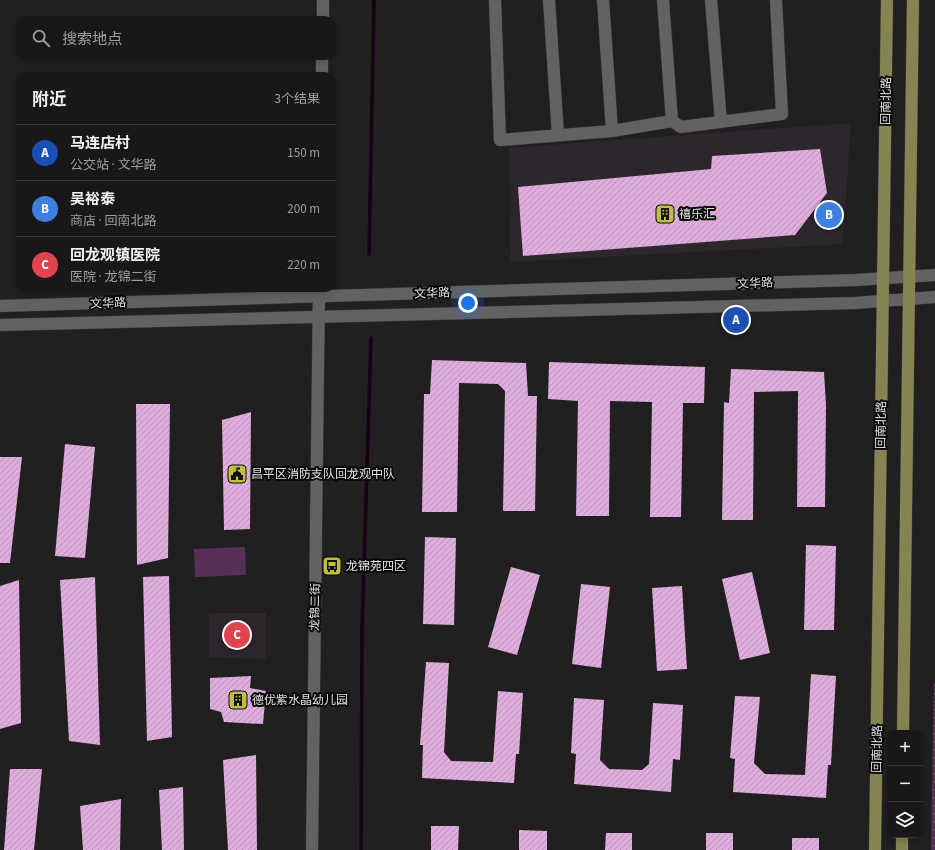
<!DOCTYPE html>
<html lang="zh">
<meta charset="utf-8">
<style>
:root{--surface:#191718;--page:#262425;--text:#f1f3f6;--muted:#9f9fa2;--line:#373637;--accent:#ea580c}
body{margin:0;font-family:"Source Sans 3","Noto Sans SC",sans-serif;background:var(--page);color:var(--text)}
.controls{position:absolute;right:12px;bottom:12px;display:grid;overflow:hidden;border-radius:8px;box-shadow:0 2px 6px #0003}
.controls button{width:36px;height:36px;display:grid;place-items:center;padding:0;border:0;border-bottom:1px solid var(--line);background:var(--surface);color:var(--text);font:20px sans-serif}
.you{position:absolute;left:468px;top:303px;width:14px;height:14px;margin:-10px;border:3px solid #fff;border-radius:50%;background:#1a73e8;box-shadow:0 0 0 6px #1a73e833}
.badge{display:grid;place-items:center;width:26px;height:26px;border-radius:50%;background:var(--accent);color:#fff;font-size:13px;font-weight:700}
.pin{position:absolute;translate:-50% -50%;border:2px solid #fff;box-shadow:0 1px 4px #0006}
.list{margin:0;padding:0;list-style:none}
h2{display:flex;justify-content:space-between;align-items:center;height:52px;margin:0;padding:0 16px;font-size:17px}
h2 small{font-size:13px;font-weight:400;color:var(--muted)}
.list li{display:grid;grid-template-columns:26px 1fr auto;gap:12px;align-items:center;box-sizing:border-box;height:56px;padding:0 16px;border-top:1px solid var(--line)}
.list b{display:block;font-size:15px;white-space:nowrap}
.list p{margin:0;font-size:13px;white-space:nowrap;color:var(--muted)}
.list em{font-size:13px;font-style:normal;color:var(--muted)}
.icon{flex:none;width:22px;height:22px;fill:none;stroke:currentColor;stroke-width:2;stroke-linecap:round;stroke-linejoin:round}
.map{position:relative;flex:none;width:935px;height:850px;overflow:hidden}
.search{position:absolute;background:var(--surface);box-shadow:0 2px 6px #0003;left:16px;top:16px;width:320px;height:44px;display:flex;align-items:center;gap:10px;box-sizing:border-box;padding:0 14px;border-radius:12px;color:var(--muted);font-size:15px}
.panel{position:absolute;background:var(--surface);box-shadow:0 2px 6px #0003;left:16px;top:72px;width:320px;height:220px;border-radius:12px}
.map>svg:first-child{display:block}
.built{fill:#2d272d}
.grass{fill:#563055}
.park{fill:url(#park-dots)}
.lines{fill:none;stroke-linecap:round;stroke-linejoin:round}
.stream{stroke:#150015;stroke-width:3.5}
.building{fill:url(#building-hatch)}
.minor-casing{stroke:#3a393a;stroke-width:13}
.tertiary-casing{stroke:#3a393a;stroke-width:13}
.primary-casing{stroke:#3a393a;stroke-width:13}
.minor{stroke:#646163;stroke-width:12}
.tertiary{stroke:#646163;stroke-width:12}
.primary{stroke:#868452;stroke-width:12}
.labels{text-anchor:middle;stroke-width:4;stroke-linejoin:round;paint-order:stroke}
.street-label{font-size:12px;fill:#e2e1e2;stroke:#0a090a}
.poi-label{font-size:12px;fill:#e2e1e2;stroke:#0a090a;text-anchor:start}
</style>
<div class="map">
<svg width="935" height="850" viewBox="0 0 935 850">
<defs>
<pattern id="park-dots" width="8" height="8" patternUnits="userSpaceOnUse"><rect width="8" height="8" fill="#563055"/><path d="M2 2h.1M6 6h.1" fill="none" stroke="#6e4e6d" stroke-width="1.8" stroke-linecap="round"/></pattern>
<pattern id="building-hatch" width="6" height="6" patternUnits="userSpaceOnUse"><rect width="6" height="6" fill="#deacdd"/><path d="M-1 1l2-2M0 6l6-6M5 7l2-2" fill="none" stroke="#b892b7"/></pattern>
</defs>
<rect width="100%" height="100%" fill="#211f20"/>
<g class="built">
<polygon points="851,123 843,244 510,262 509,148"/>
<polygon points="209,613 266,613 266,659 209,657"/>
</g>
<polygon class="grass" points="245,547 246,575 195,577 194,549"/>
<polygon class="park" points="934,683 935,683 935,850 931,850"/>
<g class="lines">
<g class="stream">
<polyline points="369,254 374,0"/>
<polyline points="361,850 362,630 371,338"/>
</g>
</g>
<g class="building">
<polygon points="820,149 827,193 795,235 523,256 518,187 711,169 712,156"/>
<polygon points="835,204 837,225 823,225 822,205"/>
<polygon points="432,360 526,363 528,396 537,396 535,511 503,511 505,391 498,384 459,383 457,512 422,512 424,394 430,394"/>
<polygon points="549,362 705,367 704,403 683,403 681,517 650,517 652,402 610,401 609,516 576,516 578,401 548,399"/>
<polygon points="731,369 824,372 826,405 825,507 797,507 798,391 754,392 753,520 722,520 724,402 729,403"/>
<polygon points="136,404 170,404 168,558 137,565"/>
<polygon points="251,412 250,529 224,530 222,420"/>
<polygon points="65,444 95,447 85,558 55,556"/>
<polygon points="0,457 22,457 10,563 0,563"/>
<polygon points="425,537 456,538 454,625 423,624"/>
<polygon points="806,545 836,546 834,630 804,630"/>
<polygon points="511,567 540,575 517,655 488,647"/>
<polygon points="752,572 770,653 740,660 722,579"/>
<polygon points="169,576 172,737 147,741 143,577"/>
<polygon points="95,577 100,745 69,741 60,580"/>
<polygon points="19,580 21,723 0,729 0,586"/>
<polygon points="581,584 610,587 601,668 572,664"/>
<polygon points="682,586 687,669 657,671 652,588"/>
<polygon points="426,662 449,663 444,752 451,761 493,762 498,691 523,693 519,754 516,754 514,783 422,778 423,745 420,745"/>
<polygon points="811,674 836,676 831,765 828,765 826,798 733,792 735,759 730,758 735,696 760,697 754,763 765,774 805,775"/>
<polygon points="251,676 250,688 266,691 263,724 224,722 221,712 210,709 210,678"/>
<polygon points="574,698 604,700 600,760 609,769 642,770 649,764 653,703 683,705 680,760 673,759 671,792 574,784 576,754 571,753"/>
<polygon points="256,755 257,850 228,850 223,760"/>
<polygon points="10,769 42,769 34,850 4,850"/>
<polygon points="183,787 184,850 162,850 159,790"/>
<polygon points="121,799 120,850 83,850 80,806"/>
<polygon points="431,826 459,826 458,850 431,850"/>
<polygon points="519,830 547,831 547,850 519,850"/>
<polygon points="606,833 632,833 632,850 605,850"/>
<rect x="706" y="833" width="27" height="17"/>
<rect x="792" y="838" width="27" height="12"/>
</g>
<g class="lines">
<g class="minor-casing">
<g id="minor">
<polyline points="495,0 500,140 612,131 672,121"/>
<polyline points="549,0 558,135"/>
<polyline points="603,0 612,131"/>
<polyline points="663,0 672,121 681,127 782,114 776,0"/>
<polyline points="711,0 721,122"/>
</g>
</g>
<g class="tertiary-casing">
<g id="tertiary">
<polyline points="323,20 323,0"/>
<polyline points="322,76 322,56"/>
<polyline points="0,306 856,280 935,275"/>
<polyline points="0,325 855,303 935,297"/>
<polyline points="312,850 319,289"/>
</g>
</g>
<g class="primary-casing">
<g id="primary">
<polyline points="903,733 913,0"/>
<polyline points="875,850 887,0"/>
<polyline points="902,850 902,835"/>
</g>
</g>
<use href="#minor" class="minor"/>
<use href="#tertiary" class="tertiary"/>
<use href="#primary" class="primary"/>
</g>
<defs>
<g id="building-square" transform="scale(1)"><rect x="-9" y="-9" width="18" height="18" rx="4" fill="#c0be41" stroke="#0a090a"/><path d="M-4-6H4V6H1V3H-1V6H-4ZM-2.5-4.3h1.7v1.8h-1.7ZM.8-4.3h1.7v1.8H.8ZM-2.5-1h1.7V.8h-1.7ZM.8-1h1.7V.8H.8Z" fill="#111"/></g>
<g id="civic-square" transform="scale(1)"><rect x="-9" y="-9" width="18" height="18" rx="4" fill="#c0be41" stroke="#0a090a"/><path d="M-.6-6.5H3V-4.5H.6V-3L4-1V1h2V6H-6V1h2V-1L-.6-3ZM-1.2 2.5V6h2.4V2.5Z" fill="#111"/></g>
<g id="bus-square" transform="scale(1)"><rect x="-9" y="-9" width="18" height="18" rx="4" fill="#c0be41" stroke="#0a090a"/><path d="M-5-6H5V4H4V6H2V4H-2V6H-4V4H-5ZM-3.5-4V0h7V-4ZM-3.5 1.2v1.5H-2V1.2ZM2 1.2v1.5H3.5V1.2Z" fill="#111"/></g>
</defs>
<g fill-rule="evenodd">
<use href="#building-square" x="665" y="214"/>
<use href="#civic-square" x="237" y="474"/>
<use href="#bus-square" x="332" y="566"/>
<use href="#building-square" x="238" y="700"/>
</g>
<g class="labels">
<g class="street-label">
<text transform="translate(886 101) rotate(-89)" y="4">回南北路</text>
<text transform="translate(755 283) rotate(-2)" y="4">文华路</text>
<text transform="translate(432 293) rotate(-2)" y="4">文华路</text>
<text transform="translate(108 303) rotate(-2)" y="4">文华路</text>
<text transform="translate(881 425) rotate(-89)" y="4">回南北路</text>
<text transform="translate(315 607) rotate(-89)" y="4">龙锦二街</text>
<text transform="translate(877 749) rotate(-89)" y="4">回南北路</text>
</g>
<g class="poi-label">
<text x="679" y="218">禧乐汇</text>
<text x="251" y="478">昌平区消防支队回龙观中队</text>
<text x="346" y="570">龙锦苑四区</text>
<text x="252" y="704">德优紫水晶幼儿园</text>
</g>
</g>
</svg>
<div class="controls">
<button>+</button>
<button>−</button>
<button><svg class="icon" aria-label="layers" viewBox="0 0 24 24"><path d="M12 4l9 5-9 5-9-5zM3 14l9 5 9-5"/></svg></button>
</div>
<div class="you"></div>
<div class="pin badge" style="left:736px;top:320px;background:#1a4fb4">A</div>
<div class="pin badge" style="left:829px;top:215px;background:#3f7fe0">B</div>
<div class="pin badge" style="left:237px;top:635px;background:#e0444e">C</div>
<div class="search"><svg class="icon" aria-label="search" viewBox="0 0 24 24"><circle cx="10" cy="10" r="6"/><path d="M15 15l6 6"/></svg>搜索地点</div>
<section class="panel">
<h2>附近<small>3个结果</small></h2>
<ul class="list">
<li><span class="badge" style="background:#1a4fb4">A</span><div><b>马连店村</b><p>公交站 · 文华路</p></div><em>150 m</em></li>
<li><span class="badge" style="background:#3f7fe0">B</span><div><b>吴裕泰</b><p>商店 · 回南北路</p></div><em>200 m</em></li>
<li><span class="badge" style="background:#e0444e">C</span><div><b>回龙观镇医院</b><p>医院 · 龙锦二街</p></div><em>220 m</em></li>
</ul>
</section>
</div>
